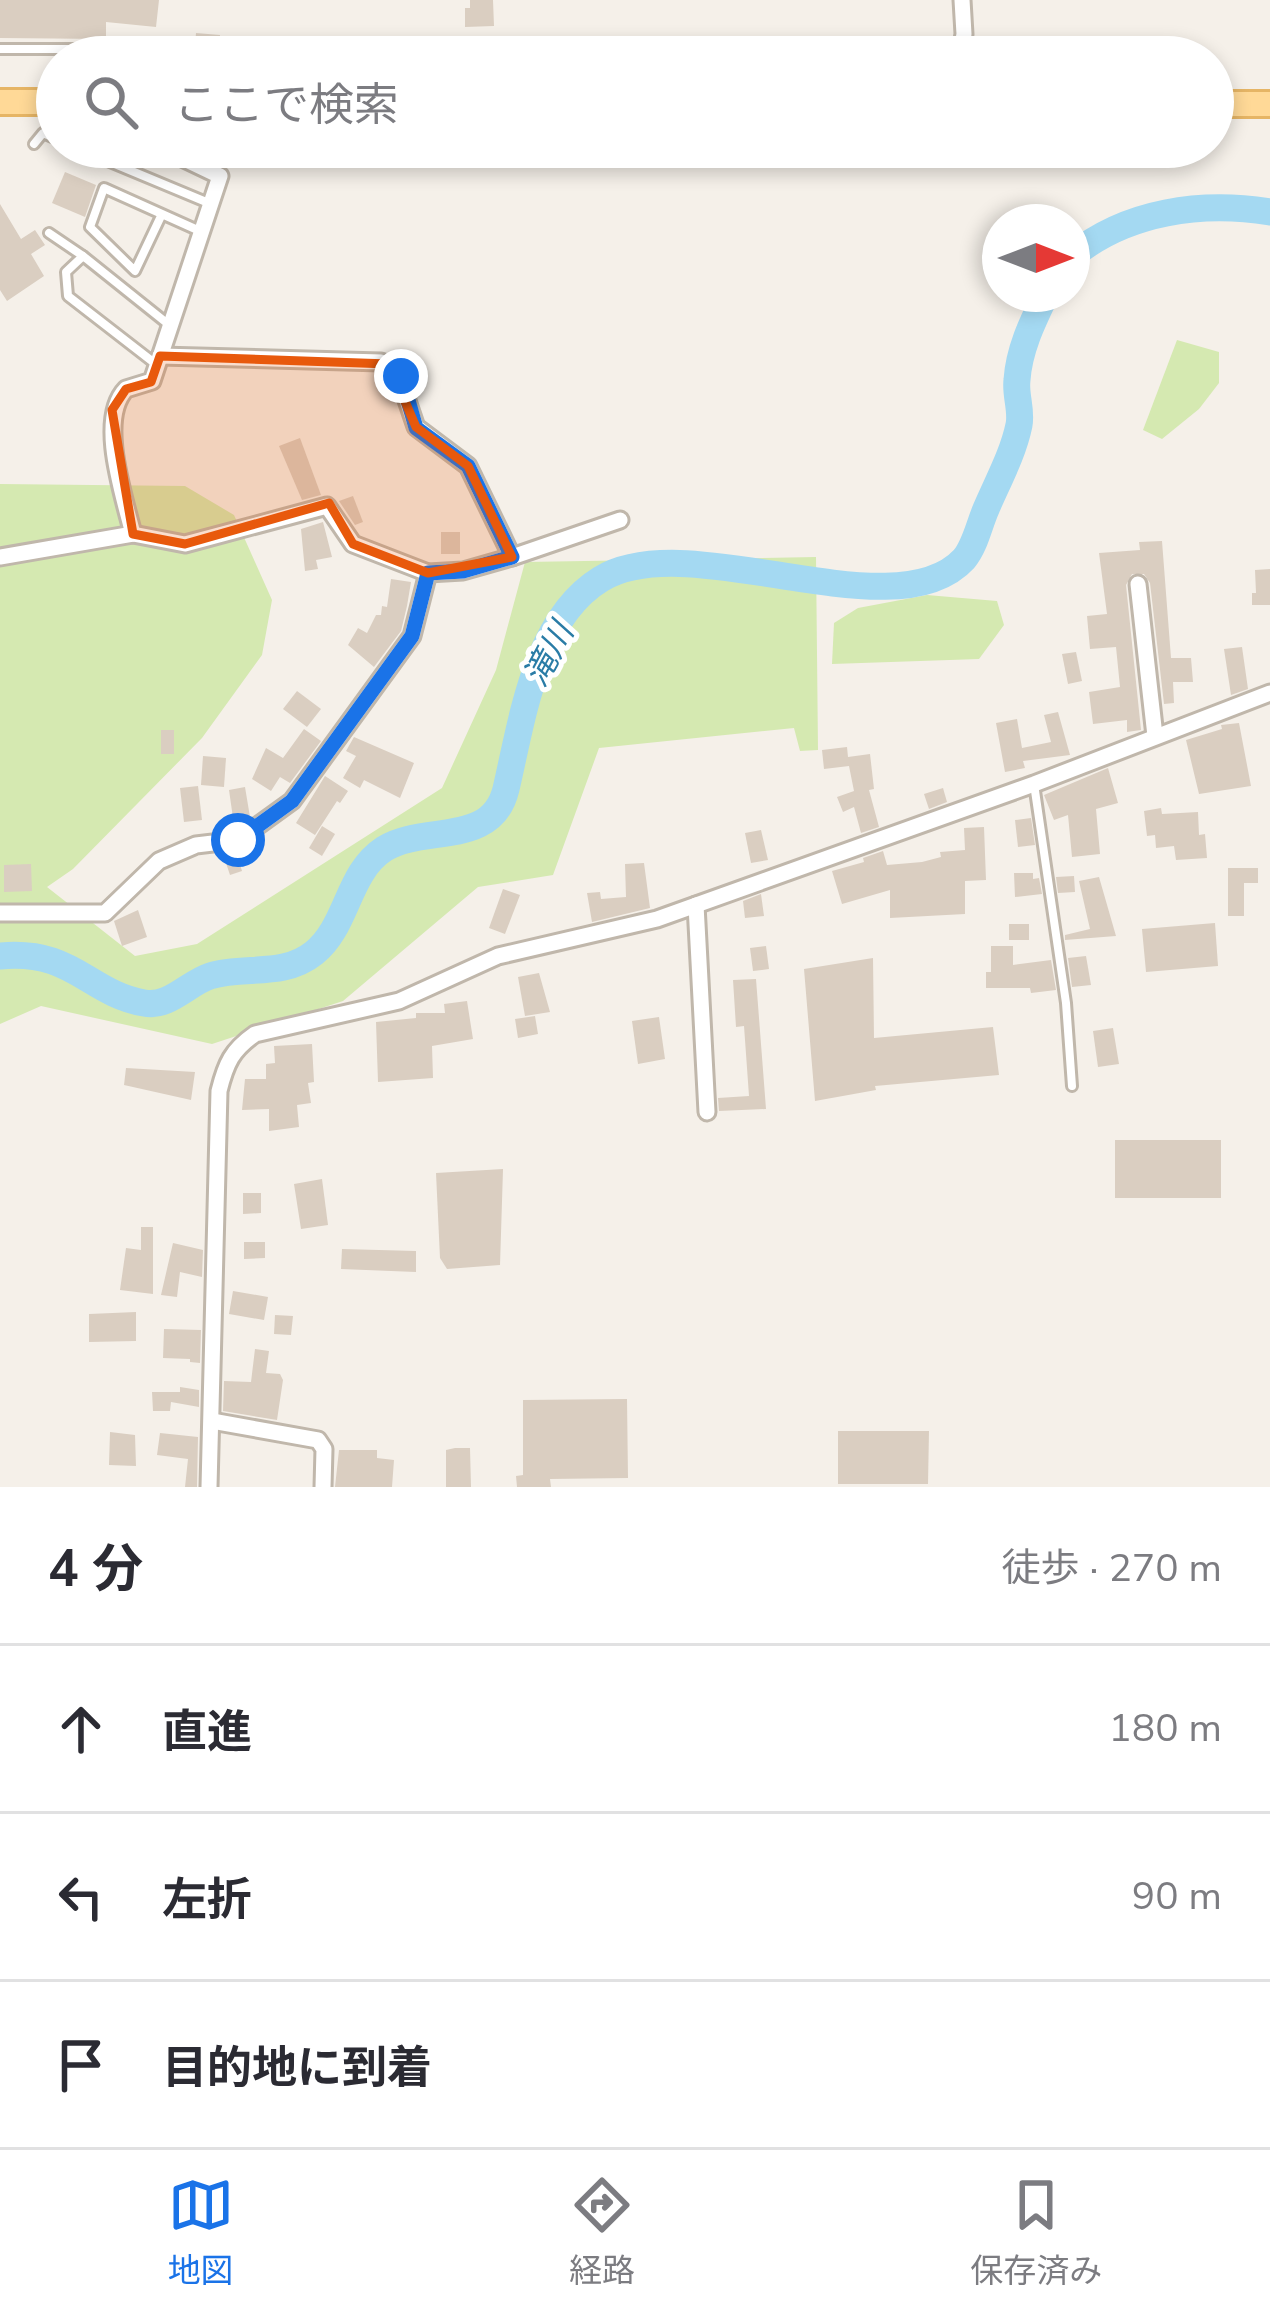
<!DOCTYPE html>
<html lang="ja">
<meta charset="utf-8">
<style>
:root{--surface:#fff;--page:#f7f7f7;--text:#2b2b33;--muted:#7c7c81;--line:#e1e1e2;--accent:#1a73e8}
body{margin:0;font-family:"Nunito Sans","Noto Sans JP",sans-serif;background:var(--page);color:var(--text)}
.compass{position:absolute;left:982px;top:204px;width:108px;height:108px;border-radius:50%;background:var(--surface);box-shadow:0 6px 18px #0003;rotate:90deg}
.stop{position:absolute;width:36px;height:36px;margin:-27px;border:9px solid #1a73e8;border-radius:50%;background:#fff}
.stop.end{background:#1a73e8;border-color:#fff;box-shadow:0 3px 12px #0008}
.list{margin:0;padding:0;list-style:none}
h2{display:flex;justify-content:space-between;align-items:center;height:156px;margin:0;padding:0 48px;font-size:51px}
h2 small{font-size:39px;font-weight:400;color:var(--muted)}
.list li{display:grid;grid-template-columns:78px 1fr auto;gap:36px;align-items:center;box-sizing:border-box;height:168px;padding:0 48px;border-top:3px solid var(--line)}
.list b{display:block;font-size:45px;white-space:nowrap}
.list em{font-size:39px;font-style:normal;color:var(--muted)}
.icon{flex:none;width:66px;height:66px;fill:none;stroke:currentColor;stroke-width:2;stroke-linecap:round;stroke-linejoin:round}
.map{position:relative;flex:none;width:1270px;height:1487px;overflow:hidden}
.search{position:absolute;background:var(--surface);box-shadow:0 6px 18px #0003;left:36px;right:36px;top:36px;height:132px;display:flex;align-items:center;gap:30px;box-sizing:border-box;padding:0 42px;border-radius:66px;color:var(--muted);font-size:45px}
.sheet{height:660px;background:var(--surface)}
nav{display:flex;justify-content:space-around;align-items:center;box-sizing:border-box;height:168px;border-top:3px solid var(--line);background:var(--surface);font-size:33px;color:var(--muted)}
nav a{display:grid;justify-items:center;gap:6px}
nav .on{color:var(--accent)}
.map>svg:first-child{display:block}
.green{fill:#d5e9b1}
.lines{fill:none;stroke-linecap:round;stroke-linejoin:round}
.river{stroke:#a4d9f2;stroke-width:27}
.building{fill:#dacec1}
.lane-casing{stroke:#c0b7ab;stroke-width:14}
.street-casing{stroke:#c0b7ab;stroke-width:21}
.primary-casing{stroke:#e6b565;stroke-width:30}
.lane{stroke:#fff;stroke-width:8}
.street{stroke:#fff;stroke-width:15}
.primary{stroke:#ffd997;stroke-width:24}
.route{stroke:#1a73e8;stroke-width:15}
.marked{fill:#e8590c;fill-opacity:0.2;stroke:#e8590c;stroke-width:9;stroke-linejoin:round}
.labels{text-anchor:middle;stroke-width:10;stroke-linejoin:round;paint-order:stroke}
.water-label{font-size:33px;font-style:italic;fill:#2a7ca6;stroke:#fff}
</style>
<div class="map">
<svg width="1270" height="1487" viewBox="0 0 1270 1487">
<rect width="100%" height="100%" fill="#f5f0e9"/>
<g class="green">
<polygon points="1177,340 1219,352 1219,383 1199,409 1162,439 1143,430"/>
<polygon points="0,484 185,486 234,515 272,600 262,655 202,738 73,869 47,887 135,956 197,944 442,788 496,670 525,562 816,557 818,750 800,751 794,728 599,748 553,875 478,887 343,1001 212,1044 41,1006 0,1024"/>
<polygon points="927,595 997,601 1004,625 979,659 832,664 834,623 858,608"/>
</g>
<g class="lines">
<g class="river">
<path d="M1072,256c55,-45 130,-55 198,-44"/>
<path d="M0,956c73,-7 88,37 144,47 25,5 44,-20 66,-27 34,-11 73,2 104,-23 34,-27 33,-80 70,-104 39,-25 108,-1 122,-60 16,-68 29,-170 95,-210 88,-54 294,55 363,-20 11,-13 15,-34 22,-50 12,-28 27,-55 33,-84 3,-15 -4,-30 -2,-45 2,-31 16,-59 29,-86"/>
</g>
</g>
<g class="building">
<polygon points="0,0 159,0 156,27 106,22 106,39 0,38"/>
<polygon points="470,0 493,0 494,26 465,27 465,8 470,8"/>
<polygon points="196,33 220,35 218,57 194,57"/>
<polygon points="65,172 96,185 85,217 52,203"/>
<polygon points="0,204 21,239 35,230 45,245 31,254 44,276 7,301 0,290"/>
<polygon points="300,438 321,495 302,500 279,446"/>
<polygon points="353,496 363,522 355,525 339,501"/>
<polygon points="323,522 332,557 316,560 318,569 305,571 301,529"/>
<rect x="441" y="532" width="19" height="22"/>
<polygon points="1162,541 1171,658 1191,658 1193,682 1173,682 1174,703 1164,704 1150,583 1144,574 1132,574 1126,585 1141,730 1127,732 1127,720 1093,724 1089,692 1120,687 1116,647 1090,649 1087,616 1107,614 1099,553 1140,550 1139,542"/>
<polygon points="1270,569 1270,605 1252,605 1252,593 1256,593 1255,570"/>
<polygon points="391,579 411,582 407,606 401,631 374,667 348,645 358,628 367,633 376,615 381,615 382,606 387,607"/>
<polygon points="1242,647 1248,689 1231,695 1224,649"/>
<polygon points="1076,652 1082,681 1068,684 1062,654"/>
<polygon points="297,691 321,709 307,727 283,709"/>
<polygon points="1058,712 1070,755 1023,761 1025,768 1005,772 996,723 1017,719 1022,748 1051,742 1044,715"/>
<polygon points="1239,723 1251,786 1199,794 1186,740 1222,729 1221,725"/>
<polygon points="304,729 321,741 290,783 280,777 271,791 252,779 266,748 283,758"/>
<rect x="161" y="730" width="13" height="24"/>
<polygon points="354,737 414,763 400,798 364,780 360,788 343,778 356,756 346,751"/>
<polygon points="847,747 848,757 870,754 874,789 869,790 879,827 861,833 854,807 843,812 837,797 854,791 849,766 824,769 822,750"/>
<polygon points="203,756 226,758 224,787 201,785"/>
<polygon points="1108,768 1118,803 1096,809 1100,854 1072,857 1068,815 1054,820 1044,795"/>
<polygon points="325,776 348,791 340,803 337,801 315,835 296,823"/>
<polygon points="198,786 202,820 184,822 180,788"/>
<polygon points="245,787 250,817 234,825 229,790"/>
<polygon points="943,788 947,802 929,809 924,794"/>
<polygon points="1161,808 1162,814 1198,812 1199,835 1205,834 1207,858 1176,860 1174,846 1156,848 1155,835 1147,836 1144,811"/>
<polygon points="1031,818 1035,845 1018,847 1015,820"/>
<polygon points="322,826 335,834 322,856 309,848"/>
<polygon points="984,827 986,880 965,881 965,914 890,918 890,890 842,904 832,871 864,862 863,858 883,851 887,865 922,862 941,857 940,852 965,850 964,828"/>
<polygon points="761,830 768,860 751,863 745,833"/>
<polygon points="236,852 242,871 230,875 223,854"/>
<polygon points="644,863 650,908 592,922 587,893 600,892 601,899 626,897 625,864"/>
<polygon points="31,864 32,891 4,892 4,865"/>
<polygon points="1228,868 1258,868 1258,883 1244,883 1244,916 1228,916"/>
<polygon points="1014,873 1033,873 1033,879 1039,878 1042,894 1015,897"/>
<polygon points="1074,876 1075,892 1058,893 1056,877"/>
<polygon points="1099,877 1116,936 1065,940 1065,935 1090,929 1079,881"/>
<polygon points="503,889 520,895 505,934 489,928"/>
<polygon points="761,894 764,916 745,918 743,901"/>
<polygon points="138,910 147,937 122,946 114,921"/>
<polygon points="1215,923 1218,966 1146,972 1142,929"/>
<rect x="1009" y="924" width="20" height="16"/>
<polygon points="766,946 769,969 753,971 750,948"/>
<polygon points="991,946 1013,946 1013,965 1051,960 1056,990 1031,993 1030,988 986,988 986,972 991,972"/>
<polygon points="1086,956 1091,985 1072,987 1068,958"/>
<polygon points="873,958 874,1038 993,1027 999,1075 875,1086 876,1090 815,1101 804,969"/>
<polygon points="539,973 550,1012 525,1016 518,977"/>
<polygon points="756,979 766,1109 719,1111 718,1098 749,1096 744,1026 736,1027 733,980"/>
<polygon points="467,1001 473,1039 432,1046 433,1078 378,1082 376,1022 416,1018 416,1013 445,1013 444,1004"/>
<polygon points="535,1016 538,1034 518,1038 515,1019"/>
<polygon points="659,1017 665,1059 638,1064 632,1021"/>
<polygon points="1113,1028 1119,1064 1098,1067 1093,1031"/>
<polygon points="312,1044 314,1082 308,1083 311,1103 297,1105 299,1127 269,1131 269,1109 242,1110 245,1079 266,1079 266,1064 275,1063 274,1046"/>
<polygon points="126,1068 195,1072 191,1100 124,1085"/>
<rect x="1115" y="1140" width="106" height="58"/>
<polygon points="503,1169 500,1265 447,1269 440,1258 436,1173"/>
<polygon points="322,1179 328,1225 301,1229 294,1184"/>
<polygon points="243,1193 261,1193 261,1213 243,1214"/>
<polygon points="141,1227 153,1227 153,1294 120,1290 126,1248 141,1250"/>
<polygon points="244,1242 265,1242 265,1258 244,1259"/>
<polygon points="173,1243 203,1250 202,1277 180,1272 177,1297 161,1295"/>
<polygon points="342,1249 416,1251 416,1272 341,1269"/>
<polygon points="233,1291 268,1297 264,1320 229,1314"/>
<polygon points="136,1312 136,1341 89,1342 89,1314"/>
<polygon points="275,1315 293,1316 291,1335 274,1334"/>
<polygon points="164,1329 201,1330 200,1363 190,1362 190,1359 163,1358"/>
<polygon points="255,1349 269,1351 266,1373 280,1374 283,1380 277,1420 223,1411 224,1381 251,1382"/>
<polygon points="180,1387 199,1390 199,1407 171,1402 170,1411 153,1411 152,1392 180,1392"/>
<polygon points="627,1399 628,1478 550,1479 551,1487 517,1487 516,1476 523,1475 523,1400"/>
<polygon points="838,1431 929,1431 928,1484 838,1484"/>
<polygon points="110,1432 135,1435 136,1466 109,1465"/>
<polygon points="160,1433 198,1437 197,1487 185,1487 188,1459 157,1455"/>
<polygon points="455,1448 470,1448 471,1487 446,1487 446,1450"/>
<polygon points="339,1450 377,1450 377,1458 394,1460 392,1487 335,1487"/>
</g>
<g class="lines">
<g class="lane-casing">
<g id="lane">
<polyline points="0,49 132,49 132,57"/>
<polyline points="34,144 43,133 57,139"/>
<polyline points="74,147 211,204"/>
<polyline points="162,214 135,271 90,227 104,188 202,232"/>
<polyline points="49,233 83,256"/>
<polyline points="157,365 68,296 66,272 83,256 168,324"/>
<polyline points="1034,784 1066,1003 1072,1086"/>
</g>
</g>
<g class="street-casing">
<g id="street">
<polyline points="960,57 964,34 962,0"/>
<polyline points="160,356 381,362 396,368 416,427 468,466 512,557"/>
<path d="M133,534c-9,-37 -36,-115 -7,-145l26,-8 68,-205 -44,-21v-8"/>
<polyline points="0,557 133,534 185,544 327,506 353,544 428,573 463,571 512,557 620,520"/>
<polyline points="1138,584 1155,736"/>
<polyline points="696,905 707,1112"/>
<polyline points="0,913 105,913 159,861 196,845 238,840 292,801 412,636 428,573"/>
<polyline points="212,1421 318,1440 324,1449 323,1487"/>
<path d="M209,1487l10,-396c7,-28 13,-41 36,-57l144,-33 99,-45 159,-37 377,-135 236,-91"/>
</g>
</g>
<g class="primary-casing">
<g id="primary">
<polyline points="0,102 57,102"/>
<polyline points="1213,104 1270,104"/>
</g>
</g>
<use href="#lane" class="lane"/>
<use href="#street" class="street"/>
<use href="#primary" class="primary"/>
</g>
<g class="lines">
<polyline class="route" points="238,840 292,801 412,636 428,573 463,571 512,557 468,466 416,428 401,376"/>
</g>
<path class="marked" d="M160,356l229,8 27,63 52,39 44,91 -84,16 -75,-29 -24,-41 -144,41 -52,-10 -21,-124 14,-21 25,-7z"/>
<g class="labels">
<g class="water-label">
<text transform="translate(548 654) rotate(-62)" y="12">滝川</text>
</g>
</g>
</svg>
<svg class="compass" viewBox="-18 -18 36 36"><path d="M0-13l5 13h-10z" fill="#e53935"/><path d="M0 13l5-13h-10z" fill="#7c7c81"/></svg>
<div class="stop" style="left:238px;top:840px"></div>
<div class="stop end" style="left:401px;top:376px"></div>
<div class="search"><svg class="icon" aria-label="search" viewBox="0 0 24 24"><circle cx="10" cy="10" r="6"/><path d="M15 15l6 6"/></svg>ここで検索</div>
</div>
<section class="sheet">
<h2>4 分<small>徒歩 · 270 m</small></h2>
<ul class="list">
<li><svg class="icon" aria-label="ahead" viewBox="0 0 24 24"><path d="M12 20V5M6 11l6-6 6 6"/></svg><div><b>直進</b></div><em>180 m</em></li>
<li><svg class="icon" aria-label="left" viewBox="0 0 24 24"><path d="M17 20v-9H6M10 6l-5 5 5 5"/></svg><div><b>左折</b></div><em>90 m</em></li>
<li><svg class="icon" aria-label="arrive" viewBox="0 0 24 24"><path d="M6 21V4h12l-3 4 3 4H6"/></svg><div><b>目的地に到着</b></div></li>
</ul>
</section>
<nav>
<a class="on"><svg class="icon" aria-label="map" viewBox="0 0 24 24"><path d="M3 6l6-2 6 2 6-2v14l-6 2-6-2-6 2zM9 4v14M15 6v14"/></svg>地図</a>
<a><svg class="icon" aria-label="directions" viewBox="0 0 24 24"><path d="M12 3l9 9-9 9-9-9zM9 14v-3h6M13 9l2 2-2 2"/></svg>経路</a>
<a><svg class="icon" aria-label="saved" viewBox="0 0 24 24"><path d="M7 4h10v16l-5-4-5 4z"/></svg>保存済み</a>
</nav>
